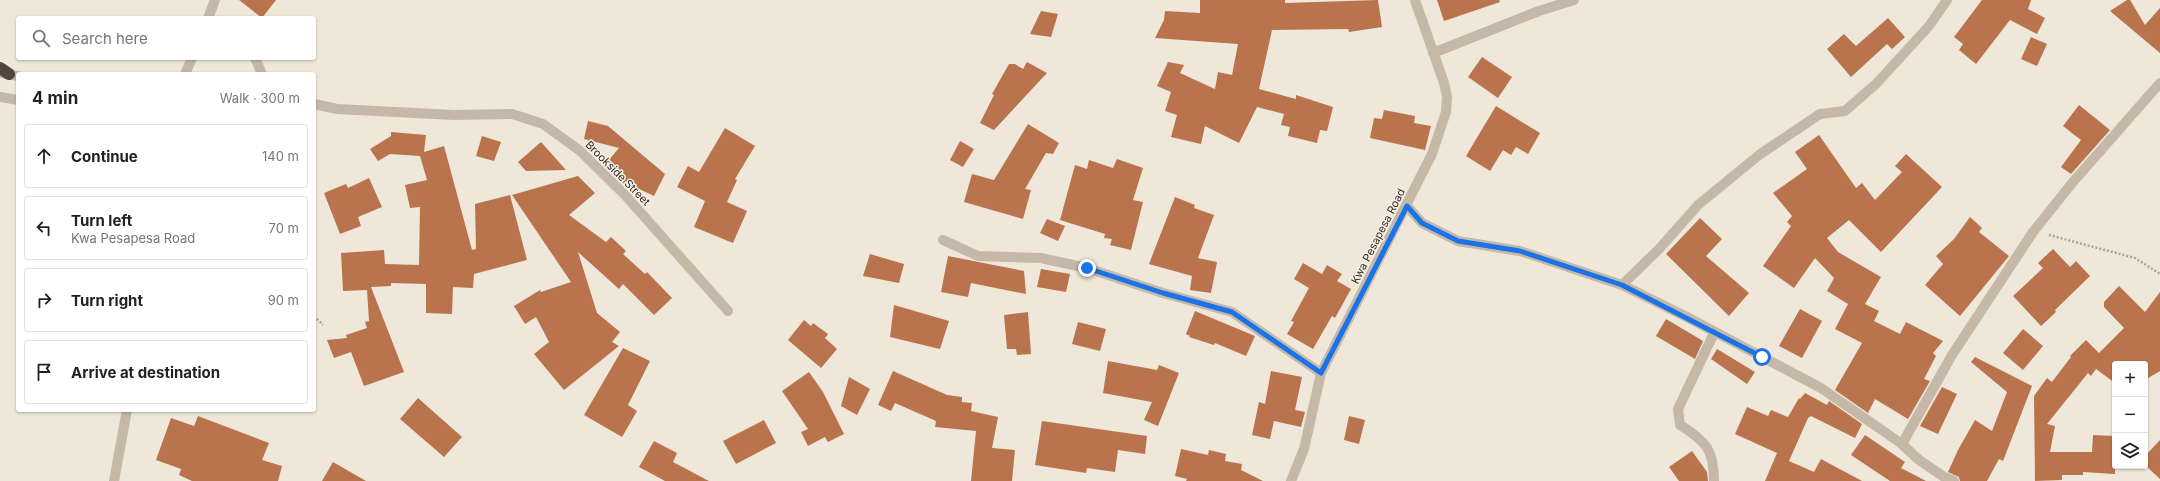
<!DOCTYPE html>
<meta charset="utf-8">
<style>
:root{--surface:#fff;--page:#f2f2f2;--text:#222;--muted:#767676;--line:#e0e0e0}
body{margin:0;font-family:Inter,sans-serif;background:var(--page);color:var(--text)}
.controls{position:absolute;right:12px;bottom:12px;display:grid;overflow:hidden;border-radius:4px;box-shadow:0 1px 3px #0004}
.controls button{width:36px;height:36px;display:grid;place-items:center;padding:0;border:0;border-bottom:1px solid var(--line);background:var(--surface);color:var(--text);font:20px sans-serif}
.stop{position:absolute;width:12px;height:12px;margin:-9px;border:3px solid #1a73e8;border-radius:50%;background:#fff}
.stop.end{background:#1a73e8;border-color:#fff;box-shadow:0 1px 4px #0008}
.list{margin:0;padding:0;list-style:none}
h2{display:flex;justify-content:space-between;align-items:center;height:52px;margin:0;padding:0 16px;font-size:17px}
h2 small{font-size:13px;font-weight:400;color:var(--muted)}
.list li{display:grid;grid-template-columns:26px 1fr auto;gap:12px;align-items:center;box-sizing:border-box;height:64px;margin:0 8px 8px;padding:0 8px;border:1px solid var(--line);border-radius:4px}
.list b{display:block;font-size:15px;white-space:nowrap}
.list p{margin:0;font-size:13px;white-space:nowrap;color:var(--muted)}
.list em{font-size:13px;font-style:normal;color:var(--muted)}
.icon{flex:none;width:22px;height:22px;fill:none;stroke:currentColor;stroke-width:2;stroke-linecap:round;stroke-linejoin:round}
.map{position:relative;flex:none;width:2160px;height:481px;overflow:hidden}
.search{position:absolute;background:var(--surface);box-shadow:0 1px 3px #0004;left:16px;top:16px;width:300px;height:44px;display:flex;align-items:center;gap:10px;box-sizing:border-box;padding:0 14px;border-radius:4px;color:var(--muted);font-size:15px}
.panel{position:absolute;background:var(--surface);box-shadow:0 1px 3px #0004;left:16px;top:72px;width:300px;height:340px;border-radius:4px}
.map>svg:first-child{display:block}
.building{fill:#b9744d}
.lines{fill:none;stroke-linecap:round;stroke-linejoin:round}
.path{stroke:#b1a392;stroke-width:2.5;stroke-dasharray:2 2;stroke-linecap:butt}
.street{stroke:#c5b8a7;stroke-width:10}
.highway{stroke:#52473f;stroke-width:12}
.route{stroke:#1a73e8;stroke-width:5}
.labels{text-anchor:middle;stroke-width:3;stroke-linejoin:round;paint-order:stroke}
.street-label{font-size:11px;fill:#322c27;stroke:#f7f1e5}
</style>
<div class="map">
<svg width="2160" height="481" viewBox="0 0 2160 481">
<rect width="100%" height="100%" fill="#eee7da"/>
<g class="building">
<polygon points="239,0 276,0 262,18"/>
<polygon points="1200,0 1285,0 1285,3 1378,0 1382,27 1349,32 1348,29 1272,30 1259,89 1296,99 1296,95 1333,107 1327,131 1320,130 1317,143 1288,136 1290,127 1281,125 1284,114 1257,107 1239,143 1205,126 1201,144 1171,137 1177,115 1165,111 1171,92 1157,86 1168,62 1184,65 1180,73 1215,89 1218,72 1232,75 1238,44 1155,38 1164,20 1165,11 1200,13"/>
<polygon points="1437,0 1499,0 1500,2 1444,21"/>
<polygon points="1982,0 2031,0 2028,9 2045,18 2037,34 2010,20 1976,64 1959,50 1963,44 1954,37"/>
<polygon points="2127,0 2130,0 2145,25 2160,8 2160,53 2110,11"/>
<polygon points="1041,11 1058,14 1051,37 1030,34"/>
<polygon points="1888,18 1905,37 1892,49 1887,44 1851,77 1827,49 1844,34 1856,46"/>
<polygon points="2031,37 2047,44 2037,66 2021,59"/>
<polygon points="1482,57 1512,77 1498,98 1468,77"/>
<polygon points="1027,62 1047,73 994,130 980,123 994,95 992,94 1009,64 1015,64 1023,69"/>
<polygon points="2079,105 2110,130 2071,174 2061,167 2081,140 2063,126"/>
<polygon points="1496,106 1540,133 1528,154 1516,147 1511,155 1503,150 1490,171 1466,156"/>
<polygon points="1384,110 1415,116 1414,123 1431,126 1425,150 1370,138 1374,118 1382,119"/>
<polygon points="588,121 608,126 665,174 654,196 637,188 634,192 616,177 620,171 608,161 619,148 584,139"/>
<polygon points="1028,124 1059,143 1053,154 1046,153 1025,189 1031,190 1023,219 964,202 972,174 994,180"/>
<polygon points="725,128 755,146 735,179 737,180 727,202 747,211 733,243 694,227 705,201 677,187 688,166 699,172"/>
<polygon points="391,132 426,135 424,152 444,146 472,250 476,249 475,204 510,195 527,260 474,274 473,288 453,287 452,314 426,313 426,284 391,283 391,286 371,287 404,372 364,386 351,352 334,358 327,340 347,338 346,335 367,328 365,322 369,321 367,290 343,291 341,253 384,250 385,264 419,265 420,207 410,208 405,185 427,180 420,156 390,154 378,161 370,149 391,136"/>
<polygon points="1819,135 1856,188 1862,183 1875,200 1902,172 1895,166 1906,154 1942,187 1881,252 1849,220 1827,238 1838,252 1881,277 1865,304 1879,311 1874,321 1900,334 1906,322 1943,341 1933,353 1936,356 1924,379 1930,381 1908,419 1875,399 1868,413 1835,390 1862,343 1835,329 1848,304 1827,291 1834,278 1815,258 1794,288 1763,266 1791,226 1787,222 1792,216 1773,193 1807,169 1795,152"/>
<polygon points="482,136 501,142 494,161 476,156"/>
<polygon points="960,141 974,149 963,167 950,160"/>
<polygon points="541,142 566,170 526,171 518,162"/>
<polygon points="1117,159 1143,168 1133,200 1143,202 1131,250 1110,245 1112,239 1104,238 1105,234 1060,220 1075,165 1087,169 1089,160 1113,168"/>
<polygon points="578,176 595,193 569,215 606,242 611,237 626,251 623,254 645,274 647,272 672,298 654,315 623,284 619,289 578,252 597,313 620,332 612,342 619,346 564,390 534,354 549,342 536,317 525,324 514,306 540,290 541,292 571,282 512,195"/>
<polygon points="369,178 382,207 358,217 361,226 340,234 324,193 346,184 348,188"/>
<polygon points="1175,197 1195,205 1194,208 1214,215 1198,258 1217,262 1211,293 1190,290 1192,276 1149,264"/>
<polygon points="1970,217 1982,228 1979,232 2009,256 1960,316 1925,285 1943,264 1936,256 1954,239"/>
<polygon points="1700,218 1722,239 1706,256 1749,293 1729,316 1666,254"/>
<polygon points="1047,219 1065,226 1058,241 1040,233"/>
<polygon points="2053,249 2070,267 2076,261 2090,276 2055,310 2056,312 2041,326 2013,296 2043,268 2038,263"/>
<polygon points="870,254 904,264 899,283 863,276"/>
<polygon points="948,256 1024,271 1026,294 971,283 968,297 941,292"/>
<polygon points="1303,263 1322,274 1327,265 1342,274 1337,281 1351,289 1335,318 1332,316 1313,349 1287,334 1294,322 1291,321 1309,288 1294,279"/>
<polygon points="1041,269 1070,274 1066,292 1037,287"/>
<polygon points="2119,286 2145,312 2160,292 2160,371 2145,380 2145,364 2115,364 2115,383 2096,369 2091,376 2088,373 2047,424 2055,426 2050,452 2092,452 2093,435 2115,436 2115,474 2083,472 2083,475 2062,475 2062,480 2035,481 2034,396 2047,378 2052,382 2071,357 2070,356 2086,340 2099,353 2124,328 2104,307 2104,302"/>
<polygon points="894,305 949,321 940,349 890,337"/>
<polygon points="1800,309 1822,321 1802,358 1779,346"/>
<polygon points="1195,311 1255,336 1246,356 1215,343 1214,345 1189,337 1190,336 1186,334"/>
<polygon points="1028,312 1031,354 1017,355 1016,349 1007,349 1004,315"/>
<polygon points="1666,319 1703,341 1695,359 1656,336"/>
<polygon points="804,320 811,326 813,323 828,334 825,338 837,349 821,368 788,340"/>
<polygon points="1078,322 1106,329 1100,351 1072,344"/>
<polygon points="2023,329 2043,346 2023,370 2003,353"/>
<polygon points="623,348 650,361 628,405 637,411 622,437 584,415"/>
<polygon points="1717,349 1755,372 1747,384 1711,359"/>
<polygon points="1975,357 2032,386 2003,461 1999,459 1987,481 1960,481 1959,477 1948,472 1958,450 1975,420 1992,431 2007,392 1971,362"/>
<polygon points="1108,361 1157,370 1159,365 1179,373 1158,426 1144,420 1152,402 1103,393"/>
<polygon points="893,371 947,395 962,397 962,402 972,403 971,411 998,417 992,448 1015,450 1012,481 971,481 976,431 935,427 936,421 895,403 891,411 878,405"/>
<polygon points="1271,371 1302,377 1295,410 1305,412 1301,427 1274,421 1270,439 1252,435 1259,402 1265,404"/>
<polygon points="809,372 823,392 844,434 828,442 825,437 808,446 801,432 808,429 782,391"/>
<polygon points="849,377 870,389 857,415 841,406"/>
<polygon points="1942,387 1957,394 1938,434 1920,426"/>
<polygon points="1805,393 1827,405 1829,401 1862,424 1855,438 1811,416 1808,418 1789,461 1814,472 1821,459 1862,481 1765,481 1777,453 1735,434 1747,407 1768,416 1771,410 1788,417 1799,398 1800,399"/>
<polygon points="418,398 462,437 444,457 400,419"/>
<polygon points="198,416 269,443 262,460 282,466 278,481 192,481 179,475 181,469 156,460 171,418 194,426"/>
<polygon points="1349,416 1365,420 1359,444 1344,440"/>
<polygon points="764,420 776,443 736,464 723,441"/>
<polygon points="1042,421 1147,436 1145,454 1118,450 1115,472 1087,468 1086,473 1035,465"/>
<polygon points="1865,435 1905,462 1901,468 1926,481 1890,481 1851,455"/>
<polygon points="2160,440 2160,479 2145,465 2145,456"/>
<polygon points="654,441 677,453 673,462 709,481 665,481 639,467"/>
<polygon points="1181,449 1208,455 1209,450 1226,454 1225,461 1242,464 1241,470 1263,481 1186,481 1187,479 1175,476"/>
<polygon points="1692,451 1707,472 1708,481 1679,481 1669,467"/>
<polygon points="333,462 366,481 322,481"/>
</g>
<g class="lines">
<g class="path">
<polyline points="2049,235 2135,258 2160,274"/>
<polyline points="314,316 323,325"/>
</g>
<g class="street">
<polyline points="208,18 215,0"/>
<polyline points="1433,53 1539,11 1574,0"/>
<polyline points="255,58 262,74"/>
<polyline points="2,73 18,76"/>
<polyline points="185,74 192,58"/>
<polyline points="0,97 18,100"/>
<polyline points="314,104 337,109 454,115 512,114 543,124 579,150 625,195 728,311"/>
<polyline points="1407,206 1422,223 1458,241 1520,251 1622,285 1685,316 1821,388 1902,444 1919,460 1944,477 1954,481"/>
<polyline points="943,240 978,256 1041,258 1087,268 1163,293 1232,312 1321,373"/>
<polyline points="1622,285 1660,248 1698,205 1759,155 1820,114 1845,111 1876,84 1929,26 1947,0"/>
<path d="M1714,333l-36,76 2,16c26,16 34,25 34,56"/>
<polyline points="1902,444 1952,355 2033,232 2073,182 2160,83"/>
<polyline points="114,481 127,410"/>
<polyline points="1291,481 1304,449 1321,373 1432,154 1446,112 1447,97 1444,83 1415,0"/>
</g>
<polyline class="highway" points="0,68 9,74"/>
</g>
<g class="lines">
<polyline class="route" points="1087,268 1163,293 1232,312 1321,373 1407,206 1422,223 1458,241 1520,251 1622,285 1762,357"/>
</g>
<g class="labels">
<g class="street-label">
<text transform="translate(618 173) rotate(45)" y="4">Brookside Street</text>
<text transform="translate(1378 236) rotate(-63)" y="4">Kwa Pesapesa Road</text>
</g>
</g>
</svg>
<div class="controls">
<button>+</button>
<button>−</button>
<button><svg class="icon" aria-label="layers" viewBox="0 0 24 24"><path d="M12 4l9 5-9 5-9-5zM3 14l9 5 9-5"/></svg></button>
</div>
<div class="stop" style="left:1762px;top:357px"></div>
<div class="stop end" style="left:1087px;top:268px"></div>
<div class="search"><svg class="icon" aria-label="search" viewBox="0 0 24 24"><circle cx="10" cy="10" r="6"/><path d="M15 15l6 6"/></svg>Search here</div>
<section class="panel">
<h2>4 min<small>Walk · 300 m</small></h2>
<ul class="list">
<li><svg class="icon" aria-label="ahead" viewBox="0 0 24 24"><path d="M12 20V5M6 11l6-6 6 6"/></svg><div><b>Continue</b></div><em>140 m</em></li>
<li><svg class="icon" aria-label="left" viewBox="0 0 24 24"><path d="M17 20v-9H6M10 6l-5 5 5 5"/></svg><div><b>Turn left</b><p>Kwa Pesapesa Road</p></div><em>70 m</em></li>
<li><svg class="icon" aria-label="right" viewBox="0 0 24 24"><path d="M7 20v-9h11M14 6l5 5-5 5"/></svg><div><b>Turn right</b></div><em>90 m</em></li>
<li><svg class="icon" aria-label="arrive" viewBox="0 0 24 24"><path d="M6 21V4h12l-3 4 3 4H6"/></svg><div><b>Arrive at destination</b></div></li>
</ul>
</section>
</div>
